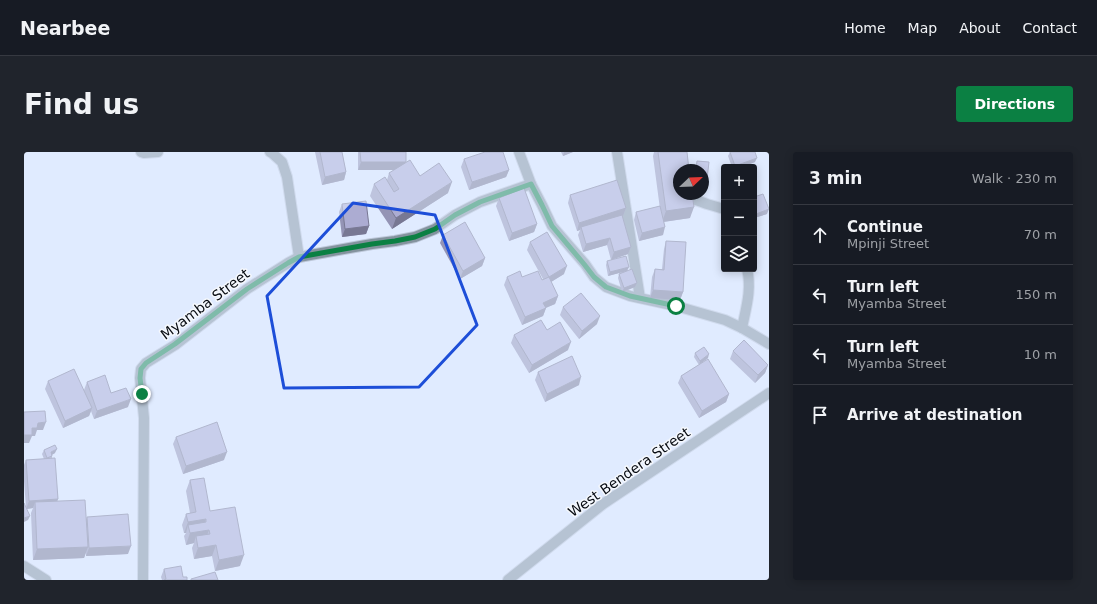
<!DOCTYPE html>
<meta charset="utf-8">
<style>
:root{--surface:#171b24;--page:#20242c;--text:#f1f3f6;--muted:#9ea1a6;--line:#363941;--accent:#0b8043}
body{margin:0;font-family:"DejaVu Sans",sans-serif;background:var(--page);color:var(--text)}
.controls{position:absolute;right:12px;top:12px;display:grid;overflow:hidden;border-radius:4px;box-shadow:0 2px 10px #0003}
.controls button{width:36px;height:36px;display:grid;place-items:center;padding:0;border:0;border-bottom:1px solid var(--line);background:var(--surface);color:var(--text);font:20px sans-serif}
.compass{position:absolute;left:649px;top:12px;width:36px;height:36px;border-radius:50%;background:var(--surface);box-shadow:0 2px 10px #0003;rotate:67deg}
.stop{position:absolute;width:12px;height:12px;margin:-9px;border:3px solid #0b8043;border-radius:50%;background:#fff}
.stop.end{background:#0b8043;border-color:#fff;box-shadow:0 1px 4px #0008}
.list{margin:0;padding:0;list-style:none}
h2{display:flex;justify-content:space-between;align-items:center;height:52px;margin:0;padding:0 16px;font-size:17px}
h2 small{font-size:13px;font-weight:400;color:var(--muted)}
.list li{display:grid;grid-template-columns:26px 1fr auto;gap:12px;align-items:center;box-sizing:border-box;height:60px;padding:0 16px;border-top:1px solid var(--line)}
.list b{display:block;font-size:15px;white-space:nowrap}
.list p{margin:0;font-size:13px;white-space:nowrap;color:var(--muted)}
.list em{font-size:13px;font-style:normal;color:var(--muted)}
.icon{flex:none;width:22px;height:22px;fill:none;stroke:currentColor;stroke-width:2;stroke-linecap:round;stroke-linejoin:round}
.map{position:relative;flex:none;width:745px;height:428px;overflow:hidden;border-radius:4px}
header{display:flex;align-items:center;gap:24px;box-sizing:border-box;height:56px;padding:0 20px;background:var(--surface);border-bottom:1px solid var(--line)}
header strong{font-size:19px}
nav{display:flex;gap:22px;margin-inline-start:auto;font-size:14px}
.intro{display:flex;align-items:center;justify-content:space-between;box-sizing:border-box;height:96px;padding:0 24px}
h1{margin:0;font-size:28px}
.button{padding:10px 18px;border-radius:4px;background:var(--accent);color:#fff;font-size:14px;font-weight:700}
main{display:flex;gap:24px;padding:0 24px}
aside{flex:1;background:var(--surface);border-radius:4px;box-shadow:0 2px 10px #0003}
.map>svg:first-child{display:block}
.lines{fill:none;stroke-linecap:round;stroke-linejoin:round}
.street-casing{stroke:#bdc7d9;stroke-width:12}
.street{stroke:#84939e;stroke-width:10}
.wall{fill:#9494b5}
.shaded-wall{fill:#787893}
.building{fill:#acacd2;stroke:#787893}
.route{stroke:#0b8043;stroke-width:5}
.marked{fill:none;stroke:#1d4ed8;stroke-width:3;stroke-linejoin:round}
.labels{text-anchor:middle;stroke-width:3;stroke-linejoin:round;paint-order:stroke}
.street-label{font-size:14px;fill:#080c13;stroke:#f5f8fd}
</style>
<header>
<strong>Nearbee</strong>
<nav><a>Home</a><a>Map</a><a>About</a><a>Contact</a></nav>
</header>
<div class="intro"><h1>Find us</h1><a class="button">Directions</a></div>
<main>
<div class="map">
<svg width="745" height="428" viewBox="0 0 745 428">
<rect width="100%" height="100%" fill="#e0ebff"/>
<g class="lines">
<g class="street-casing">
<g id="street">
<polyline points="117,0 120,1 134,0"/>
<polyline points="246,0 248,1 258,10 263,25 275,105"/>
<polyline points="495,0 507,32 518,53 528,74 561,112 570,125 582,135 606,144 652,154 701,168 718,176 745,192"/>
<polyline points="593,0 616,146"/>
<polyline points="668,42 672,48 683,52 700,57"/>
<path d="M718,176c4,-20 10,-39 5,-59"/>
<polyline points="0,414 22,428"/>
<polyline points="119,428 120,266 116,226 117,217 122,211 151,193 223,137 264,111 275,105 348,92 371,89 391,85 411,77 431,63 456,50 507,32"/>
<polyline points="484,428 579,352 745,241"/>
</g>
</g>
<use href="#street" class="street"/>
</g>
<g class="wall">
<polygon points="291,0 318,0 322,20 320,28 298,33"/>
<polygon points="334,0 382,0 381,11 396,24 424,41 368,77 346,44 350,32 363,28 365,21 371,18 334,18"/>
<polygon points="537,0 549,0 539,4"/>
<polygon points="630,0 663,0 666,66 640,70 639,83 615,89 610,68 612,60 636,57 629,4"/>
<polygon points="706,0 731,10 718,15 708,15 704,4"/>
<polygon points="440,7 485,18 482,25 445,38 437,15"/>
<polygon points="673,9 685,10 683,27 681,32 679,31 679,18 671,18"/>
<polygon points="546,43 602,56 599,64 598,64 607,95 604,102 587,108 583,93 559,100 554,83 556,78 553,79 544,51"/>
<polygon points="730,45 743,62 730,66"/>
<polygon points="475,46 513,72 510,80 485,89 472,54"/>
<polygon points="318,52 345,74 342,82 318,85 315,60"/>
<polygon points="419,83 461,106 458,114 436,127 416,91"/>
<polygon points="642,89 659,140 656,148 626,146 628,125 631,117 638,117 640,97"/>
<polygon points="506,90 540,122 527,130 534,144 531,152 522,156 519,164 498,173 480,133 483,125 518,128 519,127 503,98"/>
<polygon points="583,109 604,118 613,131 611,135 598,140 594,126 595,122 598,120 584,124 582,113"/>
<polygon points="539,155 573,172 555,187 536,163"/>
<polygon points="523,178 544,198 505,221 487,191 490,183"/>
<polygon points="709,199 744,213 741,221 731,231 706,207"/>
<polygon points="671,201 684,206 675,212 705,242 702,250 675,266 654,231 657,224 675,213 670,205"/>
<polygon points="514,220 555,233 521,250 511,228"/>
<polygon points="24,229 60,238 63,230 87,241 104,255 70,267 67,259 65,264 39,276 21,237"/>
<polygon points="152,285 200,308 159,322 149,292"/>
<polygon points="20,298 31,301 28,303 28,306 34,347 33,349 62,366 104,402 62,404 62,400 60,406 9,408 7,361 9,356 3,357 4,368 2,355 0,329 0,313 2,308 20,307 18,302"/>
<polygon points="166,328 186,359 216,414 191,419 188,404 170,407 168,396 170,391 162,393 160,384 162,381 160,381 158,373 162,362 166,361 162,339"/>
<polygon points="140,417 159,425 163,428 138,428 137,425"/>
</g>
<g class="shaded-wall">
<polygon points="540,0 549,0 539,4"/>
<polygon points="733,6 731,10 718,15 711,15 711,14"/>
<polygon points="337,10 382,10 379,18 334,18"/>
<polygon points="485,18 482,25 445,38 448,30"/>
<polygon points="322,20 320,28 298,33 301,25"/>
<polygon points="428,30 424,41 368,77 372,66"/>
<polygon points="670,55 666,66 638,70 642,59"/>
<polygon points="602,56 599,64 557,77 557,75 556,78 553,79 555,71"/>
<polygon points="745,57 743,62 730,66 732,62"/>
<polygon points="513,72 510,80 485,89 488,81"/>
<polygon points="345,74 342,82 318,85 321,77"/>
<polygon points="641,75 639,83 615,89 618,81"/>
<polygon points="586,86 583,93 559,100 562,92"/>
<polygon points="607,95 604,102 587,108 590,100"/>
<polygon points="461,106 458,114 436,127 439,119"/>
<polygon points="543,114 540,122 522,133 525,125"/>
<polygon points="605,115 603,119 584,124 586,120"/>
<polygon points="613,131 611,135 598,140 600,136"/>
<polygon points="629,138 659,140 656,148 626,146"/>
<polygon points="534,144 531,152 516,158 519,151"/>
<polygon points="522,156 519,164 498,173 501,165"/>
<polygon points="576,164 573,172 555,187 558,179"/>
<polygon points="547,190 544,198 505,221 508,213"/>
<polygon points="685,202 684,206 675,213 676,209"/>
<polygon points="744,213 741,221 731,231 734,223"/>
<polygon points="557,225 555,233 521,250 523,242"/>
<polygon points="705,242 702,250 675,266 678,259"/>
<polygon points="107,247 104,255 70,267 73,259"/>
<polygon points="68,256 65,264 39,276 41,269"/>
<polygon points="22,270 19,278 13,278 11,284 8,284 5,291 0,291 0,283 8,276 14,271"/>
<polygon points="33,297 31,301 25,304 27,300"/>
<polygon points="203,300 200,308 159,322 162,314"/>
<polygon points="34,347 31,355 11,350 9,356 2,357 5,349"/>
<polygon points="6,364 4,368 0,370 0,366"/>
<polygon points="182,367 178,378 164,373 162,381 160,381 164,370"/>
<polygon points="185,378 181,389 172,384 170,391 162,393 166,381"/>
<polygon points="192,393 188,404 170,407 174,396"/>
<polygon points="107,394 104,402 62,404 65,396"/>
<polygon points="64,395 60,406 9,408 13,397"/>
<polygon points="220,403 216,414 191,419 195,408"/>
</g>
<g class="building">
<polygon points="296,0 318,0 322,20 301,25"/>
<polygon points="336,0 382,0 382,10 337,10"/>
<polygon points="461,0 479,0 485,18 448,30 440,7"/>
<polygon points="634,0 663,0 665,18 655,18 655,42 668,42 670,55 642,59"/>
<polygon points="706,0 731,0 733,6 711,14"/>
<polygon points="386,8 396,24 415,11 428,30 372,66 350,32 361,25 370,40 375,37 365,21"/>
<polygon points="673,9 685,10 683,27 679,27 679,18 672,18"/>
<polygon points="593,28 602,56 555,71 546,43"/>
<polygon points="500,36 513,72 488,81 475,46"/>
<polygon points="739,42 745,57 732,62 730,57 730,45"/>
<polygon points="342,49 345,74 321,77 318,52"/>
<polygon points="636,54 641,75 618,81 612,60"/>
<polygon points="598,63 607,95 590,100 586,86 562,92 557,75"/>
<polygon points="441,70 461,106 439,119 419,83"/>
<polygon points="523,80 543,114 525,125 506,90"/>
<polygon points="642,89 662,90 659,140 629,138 631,117 640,118"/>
<polygon points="602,104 605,115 586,120 583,109"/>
<polygon points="608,117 613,131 600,136 595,122"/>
<polygon points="496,119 498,125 514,119 518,128 525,125 534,144 519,151 522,156 501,165 483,125"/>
<polygon points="557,141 576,164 558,179 539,155"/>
<polygon points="517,168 523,178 536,170 547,190 508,213 490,183"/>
<polygon points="720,188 744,213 734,223 709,199"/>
<polygon points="680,195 685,202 676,209 671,201"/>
<polygon points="548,204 557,225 523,242 514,220"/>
<polygon points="684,207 705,242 678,259 657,224"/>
<polygon points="50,217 68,256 41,269 24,229"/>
<polygon points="81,223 87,241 102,236 107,247 73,259 63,230"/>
<polygon points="21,259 22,270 14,271 13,276 8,276 8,283 0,283 0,260"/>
<polygon points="193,270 203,300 162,314 152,285"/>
<polygon points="31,293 33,297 27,300 28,304 23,306 20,298"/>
<polygon points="31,306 34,347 5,349 2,308"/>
<polygon points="180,326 186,359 211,355 220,403 195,408 192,393 174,396 172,384 186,382 185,378 166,381 164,373 182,370 182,367 164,370 162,362 172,360 166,328"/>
<polygon points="61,348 64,395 13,397 11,350"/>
<polygon points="0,351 6,364 0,366"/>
<polygon points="104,362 107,394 65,396 63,365"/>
<polygon points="157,414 159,425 163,425 163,428 140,428 142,427 140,417"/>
<polygon points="191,420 194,428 167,428 167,427"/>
</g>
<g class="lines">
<polyline class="route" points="118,242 116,226 117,217 122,211 151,192 223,137 264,111 275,105 348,92 371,89 391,85 411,77 431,63 456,50 507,32 518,53 528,74 560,112 570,125 582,135 606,144 652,154"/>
</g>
<path d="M0 0H745V428H0ZM329,51l82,12 42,110 -58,62 -135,1 -17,-92z" fill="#e0ebff" fill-opacity=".55" fill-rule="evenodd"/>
<path class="marked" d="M329,51l82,12 42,110 -58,62 -135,1 -17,-92z"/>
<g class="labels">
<g class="street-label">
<text transform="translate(181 152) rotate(-37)" y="5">Myamba Street</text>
<text transform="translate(605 320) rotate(-35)" y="5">West Bendera Street</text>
</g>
</g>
</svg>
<div class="controls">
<button>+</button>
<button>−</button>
<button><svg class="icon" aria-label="layers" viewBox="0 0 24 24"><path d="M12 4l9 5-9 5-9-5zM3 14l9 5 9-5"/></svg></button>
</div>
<svg class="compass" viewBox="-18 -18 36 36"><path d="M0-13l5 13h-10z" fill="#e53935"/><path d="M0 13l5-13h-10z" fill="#9ea1a6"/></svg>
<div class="stop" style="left:652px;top:154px"></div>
<div class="stop end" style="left:118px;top:242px"></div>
</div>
<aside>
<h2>3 min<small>Walk · 230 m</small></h2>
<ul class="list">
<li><svg class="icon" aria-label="ahead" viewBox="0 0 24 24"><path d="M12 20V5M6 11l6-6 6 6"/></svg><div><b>Continue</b><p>Mpinji Street</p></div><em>70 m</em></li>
<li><svg class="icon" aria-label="left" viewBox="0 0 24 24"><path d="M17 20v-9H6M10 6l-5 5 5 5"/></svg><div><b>Turn left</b><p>Myamba Street</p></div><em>150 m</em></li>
<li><svg class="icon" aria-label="left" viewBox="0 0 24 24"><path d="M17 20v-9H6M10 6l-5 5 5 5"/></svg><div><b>Turn left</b><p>Myamba Street</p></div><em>10 m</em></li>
<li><svg class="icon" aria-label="arrive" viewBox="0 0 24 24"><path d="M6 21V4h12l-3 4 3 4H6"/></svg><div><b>Arrive at destination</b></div></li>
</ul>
</aside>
</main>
